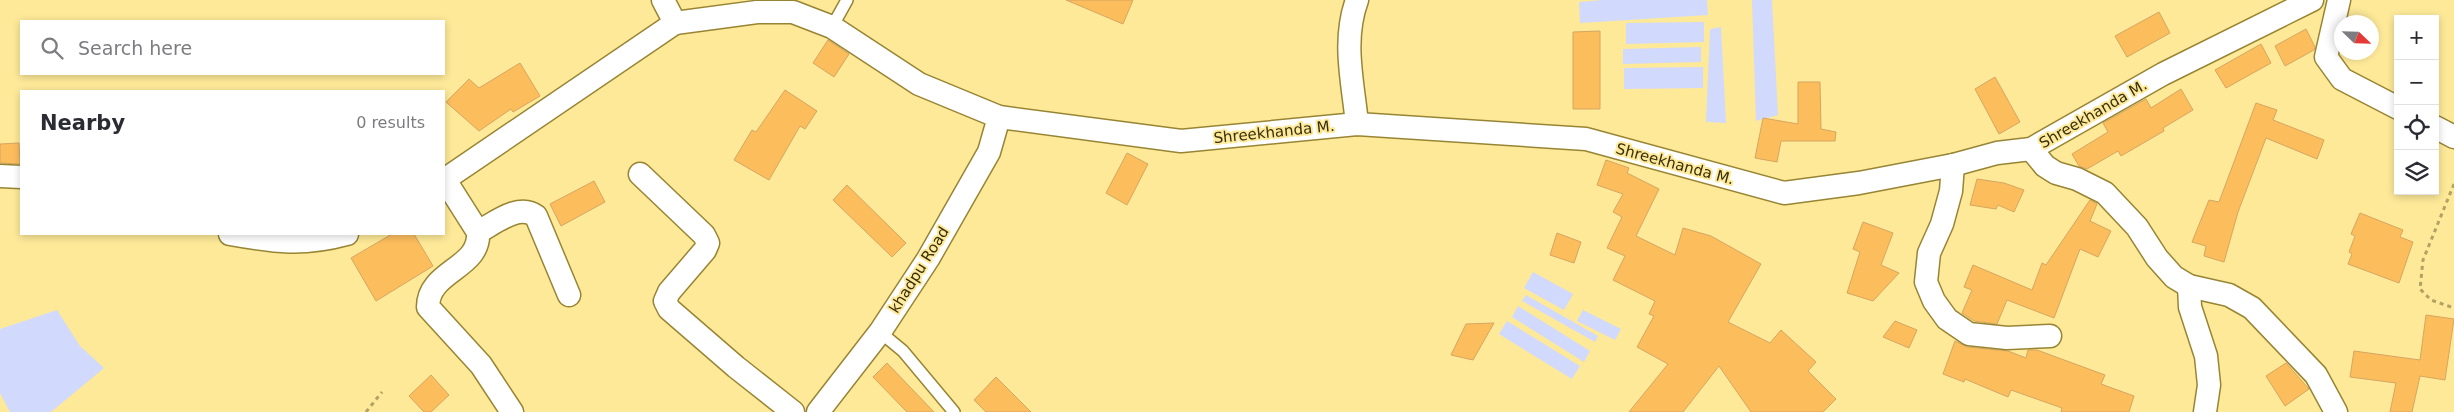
<!DOCTYPE html>
<meta charset="utf-8">
<style>
:root{--surface:#fff;--page:#f2f2f3;--text:#2b2b33;--muted:#7c7c81;--line:#e1e1e2}
body{margin:0;font-family:"DejaVu Sans",sans-serif;background:var(--page);color:var(--text)}
.controls{position:absolute;right:15px;top:15px;display:grid;overflow:hidden;border-radius:0px;box-shadow:0 2px 8px #0003}
.controls button{width:45px;height:45px;display:grid;place-items:center;padding:0;border:0;border-bottom:1px solid var(--line);background:var(--surface);color:var(--text);font:25px sans-serif}
.compass{position:absolute;left:2334px;top:15px;width:45px;height:45px;border-radius:50%;background:var(--surface);box-shadow:0 2px 8px #0003;rotate:113deg}
.list{margin:0;padding:0;list-style:none}
h2{display:flex;justify-content:space-between;align-items:center;height:65px;margin:0;padding:0 20px;font-size:21px}
h2 small{font-size:16px;font-weight:400;color:var(--muted)}
.icon{flex:none;width:28px;height:28px;fill:none;stroke:currentColor;stroke-width:2;stroke-linecap:round;stroke-linejoin:round}
.map{position:relative;flex:none;width:2454px;height:412px;overflow:hidden}
.search{position:absolute;background:var(--surface);box-shadow:0 2px 8px #0003;left:20px;top:20px;width:425px;height:55px;display:flex;align-items:center;gap:12px;box-sizing:border-box;padding:0 18px;border-radius:0px;color:var(--muted);font-size:19px}
.panel{position:absolute;background:var(--surface);box-shadow:0 2px 8px #0003;left:20px;top:90px;width:425px;height:145px;border-radius:0px}
.map>svg:first-child{display:block}
.green{fill:#d1d9fc}
.building{fill:#fcbd5d;stroke:#d5a661}
.lines{fill:none;stroke-linecap:round;stroke-linejoin:round}
.lane-casing{stroke:#988534;stroke-width:14}
.street-casing{stroke:#988534;stroke-width:25}
.path{stroke:#b2a263;stroke-width:3;stroke-dasharray:4 4;stroke-linecap:butt}
.lane{stroke:#fff;stroke-width:11}
.street{stroke:#fff;stroke-width:22}
.labels{text-anchor:middle;stroke-width:4;stroke-linejoin:round;paint-order:stroke}
.street-label{font-size:15px;fill:#372e0c;stroke:#fde998}
</style>
<div class="map">
<svg width="2454" height="412" viewBox="0 0 2454 412">
<rect width="100%" height="100%" fill="#fde998"/>
<g class="green">
<polygon points="1603,0 1707,0 1708,15 1580,23 1579,2"/>
<polygon points="1752,0 1772,0 1778,115 1756,121"/>
<polygon points="1704,22 1704,42 1626,44 1626,23"/>
<polygon points="1721,27 1726,123 1706,122 1710,29"/>
<polygon points="1701,47 1701,62 1623,64 1623,49"/>
<polygon points="1703,67 1703,88 1624,89 1624,68"/>
<polygon points="1533,272 1573,294 1564,310 1524,288"/>
<polygon points="1526,295 1598,336 1595,342 1522,301"/>
<polygon points="1518,306 1590,351 1584,362 1512,317"/>
<polygon points="57,310 80,346 104,368 51,412 10,412 0,393 0,329"/>
<polygon points="1583,310 1621,329 1615,340 1577,321"/>
<polygon points="1507,321 1580,366 1572,379 1499,334"/>
</g>
<g class="building">
<polygon points="1066,0 1133,0 1123,24"/>
<polygon points="2159,12 2170,33 2127,57 2115,36"/>
<polygon points="2306,29 2315,47 2314,50 2285,66 2275,46"/>
<polygon points="1600,31 1600,109 1573,109 1573,32"/>
<polygon points="828,40 849,54 834,77 813,63"/>
<polygon points="2261,44 2271,63 2226,88 2215,70"/>
<polygon points="520,63 540,96 513,112 511,109 479,131 446,102 469,79 479,88"/>
<polygon points="1995,77 2020,122 1999,134 1975,89"/>
<polygon points="1798,82 1820,82 1821,129 1836,132 1835,141 1781,141 1777,162 1755,158 1763,118 1798,124"/>
<polygon points="2181,89 2193,110 2163,128 2164,131 2121,156 2118,151 2087,169 2079,166 2072,154 2108,132 2103,123 2146,99 2151,108"/>
<polygon points="785,90 817,111 805,129 800,126 769,180 734,160 752,130 756,132"/>
<polygon points="2256,103 2277,110 2273,120 2324,140 2317,159 2266,138 2238,212 2224,262 2204,256 2206,246 2192,242 2209,200 2219,202"/>
<polygon points="19,143 20,164 0,163 0,144"/>
<polygon points="1127,153 1148,164 1127,205 1106,193"/>
<polygon points="1606,160 1629,168 1627,173 1659,189 1636,236 1675,255 1683,228 1711,236 1761,264 1728,322 1770,343 1781,330 1816,362 1808,371 1836,399 1823,412 1751,412 1719,366 1683,412 1629,412 1668,364 1637,347 1654,316 1649,314 1655,301 1613,280 1625,256 1607,248 1622,217 1613,212 1623,194 1597,185"/>
<polygon points="1977,179 2004,183 2024,190 2014,212 1998,205 1996,209 1970,205"/>
<polygon points="594,181 605,202 561,226 550,204"/>
<polygon points="847,185 906,243 892,257 833,200"/>
<polygon points="2090,200 2097,204 2090,221 2111,231 2098,257 2080,249 2054,318 2007,300 1997,324 1974,321 1962,313 1972,290 1964,287 1973,265 2032,290 2042,263 2046,265"/>
<polygon points="2360,213 2403,230 2400,237 2413,242 2399,283 2348,264 2352,254 2349,252 2355,236 2351,234"/>
<polygon points="1863,222 1893,233 1881,265 1899,273 1873,301 1847,293 1860,252 1853,249"/>
<polygon points="1557,233 1581,242 1574,263 1550,255"/>
<polygon points="392,234 414,234 433,266 376,301 351,258"/>
<polygon points="2426,315 2454,319 2445,380 2420,376 2412,412 2390,412 2396,383 2350,377 2354,351 2420,360"/>
<polygon points="1895,321 1917,330 1909,348 1883,337"/>
<polygon points="1494,323 1473,360 1451,355 1466,324"/>
<polygon points="1955,341 1967,347 2008,351 2026,358 2028,350 2037,350 2105,375 2101,384 2134,396 2129,412 2061,412 2062,408 2011,390 2008,397 1965,379 1964,382 1943,374"/>
<polygon points="887,363 934,412 907,412 873,377"/>
<polygon points="2286,363 2309,389 2285,406 2266,376"/>
<polygon points="431,375 449,395 431,412 424,412 409,396"/>
<polygon points="996,377 1031,412 986,412 974,400"/>
</g>
<g class="lines">
<g class="lane-casing">
<g id="lane">
<polyline points="832,27 847,0"/>
<polyline points="880,332 903,351 954,412"/>
</g>
</g>
<g class="street-casing">
<g id="street">
<polyline points="663,0 675,23 757,12 793,12 832,27 919,84 999,117 1181,141 1357,124 1586,139 1784,193 1859,183 1953,165 1997,153 2031,149 2163,74 2312,0"/>
<path d="M1357,0c-15,41 -4,82 0,124"/>
<polyline points="2339,0 2326,57 2342,79 2398,108"/>
<polyline points="2435,127 2454,137"/>
<polyline points="2031,149 2045,166 2056,173 2077,179 2105,193 2137,227 2157,258 2174,277 2189,286 2229,295 2252,308 2316,375 2336,412"/>
<polyline points="1953,165 1951,191 1942,224 1929,253 1926,282 1934,301 1947,319 1969,334 2007,338 2050,336"/>
<polyline points="640,174 704,235 708,243 705,250 669,292 665,301 669,309 736,367 793,412"/>
<polyline points="0,176 21,177"/>
<polyline points="444,180 675,23"/>
<path d="M445,180l33,52c3,37 -50,38 -50,75l53,58 31,47"/>
<path d="M478,232c17,-9 41,-29 58,-16l33,79"/>
<path d="M230,234c45,8 73,12 117,0"/>
<polyline points="2189,286 2190,307 2206,356 2209,385 2205,412"/>
<polyline points="818,412 880,332 928,259 989,152 999,117"/>
</g>
</g>
<g class="path">
<polyline points="2454,184 2423,260 2420,289 2431,300 2454,308"/>
<polyline points="366,412 382,392"/>
</g>
<use href="#lane" class="lane"/>
<use href="#street" class="street"/>
</g>
<g class="labels">
<g class="street-label">
<text transform="translate(2093 114) rotate(-30)" y="5">Shreekhanda M.</text>
<text transform="translate(1274 132) rotate(-6)" y="5">Shreekhanda M.</text>
<text transform="translate(1675 164) rotate(15)" y="5">Shreekhanda M.</text>
<text transform="translate(919 270) rotate(-58)" y="5">khadpu Road</text>
</g>
</g>
</svg>
<div class="controls">
<button>+</button>
<button>−</button>
<button><svg class="icon" aria-label="locate" viewBox="0 0 24 24"><circle cx="12" cy="12" r="6"/><path d="M12 2v4M12 18v4M2 12h4M18 12h4"/></svg></button>
<button><svg class="icon" aria-label="layers" viewBox="0 0 24 24"><path d="M12 4l9 5-9 5-9-5zM3 14l9 5 9-5"/></svg></button>
</div>
<svg class="compass" viewBox="-18 -18 36 36"><path d="M0-13l5 13h-10z" fill="#e53935"/><path d="M0 13l5-13h-10z" fill="#7c7c81"/></svg>
<div class="search"><svg class="icon" aria-label="search" viewBox="0 0 24 24"><circle cx="10" cy="10" r="6"/><path d="M15 15l6 6"/></svg>Search here</div>
<section class="panel">
<h2>Nearby<small>0 results</small></h2>
<ul class="list">
</ul>
</section>
</div>
